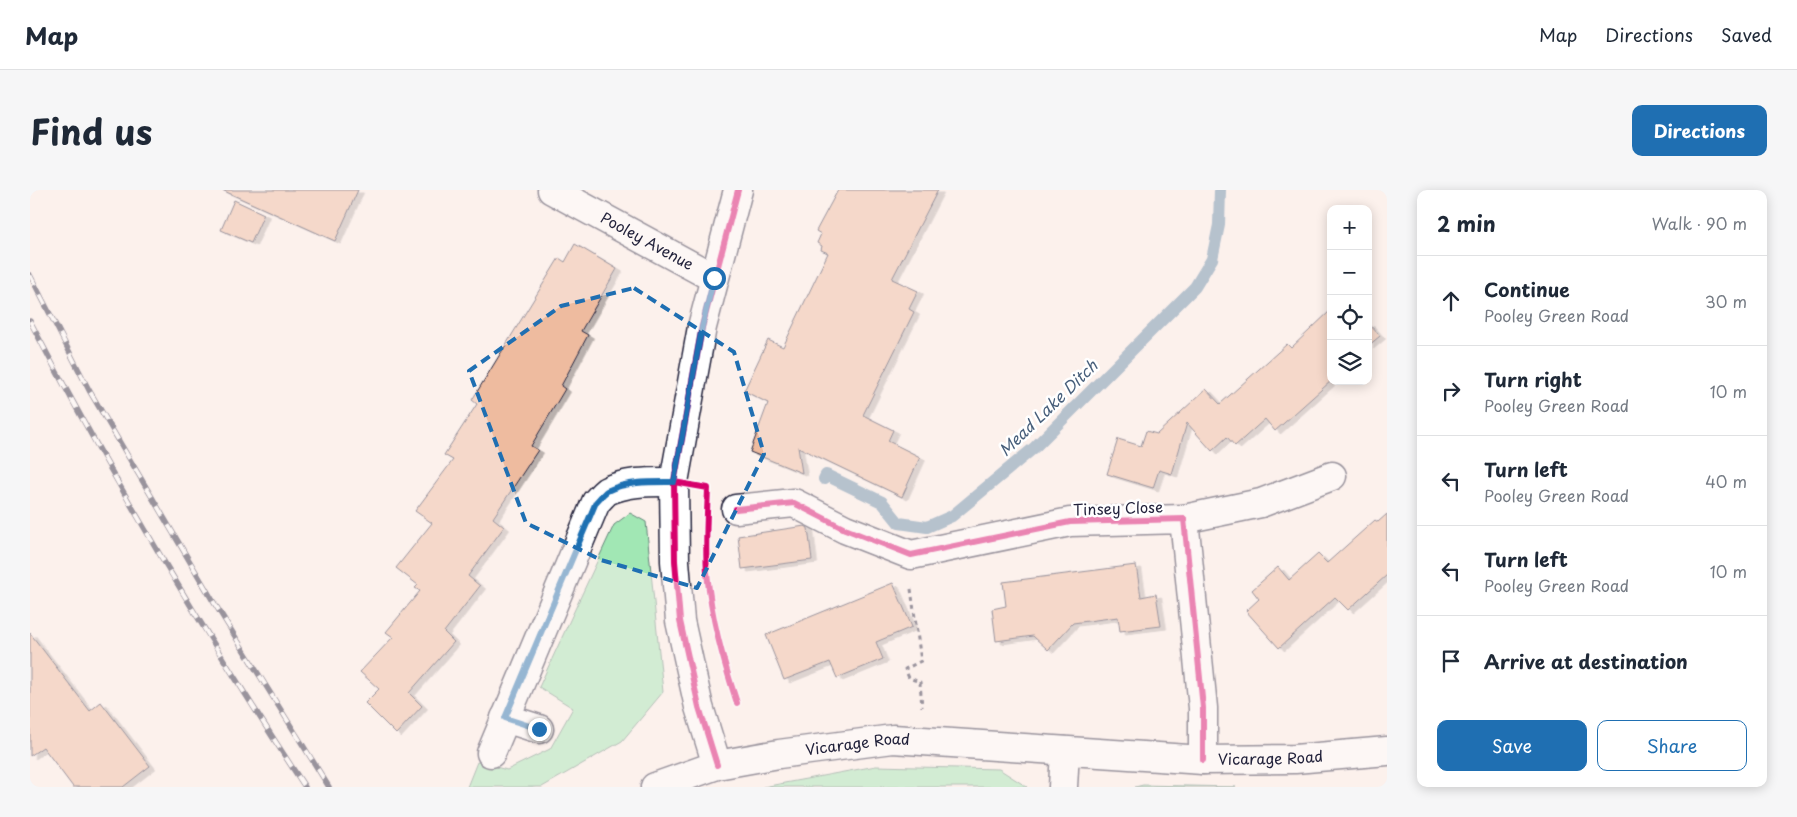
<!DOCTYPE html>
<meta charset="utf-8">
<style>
:root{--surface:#fff;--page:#f6f6f7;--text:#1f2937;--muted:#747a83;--line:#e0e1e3;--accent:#1f6fb2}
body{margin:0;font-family:"Playpen Sans",sans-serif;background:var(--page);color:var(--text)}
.controls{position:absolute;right:15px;top:15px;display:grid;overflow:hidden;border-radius:10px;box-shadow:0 2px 12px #0003}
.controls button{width:45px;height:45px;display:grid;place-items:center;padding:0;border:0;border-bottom:1px solid var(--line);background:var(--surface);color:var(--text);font:25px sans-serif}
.stop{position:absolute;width:15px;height:15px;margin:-11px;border:4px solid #1f6fb2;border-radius:50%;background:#fff}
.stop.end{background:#1f6fb2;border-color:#fff;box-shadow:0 1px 5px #0008}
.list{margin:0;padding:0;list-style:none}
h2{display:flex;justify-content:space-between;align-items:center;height:65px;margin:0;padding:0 20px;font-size:21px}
h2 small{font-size:16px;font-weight:400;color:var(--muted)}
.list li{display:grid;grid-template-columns:32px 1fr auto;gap:15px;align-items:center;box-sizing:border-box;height:90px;padding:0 20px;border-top:1px solid var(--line)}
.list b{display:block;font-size:19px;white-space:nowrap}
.list p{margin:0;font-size:16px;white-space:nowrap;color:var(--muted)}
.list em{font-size:16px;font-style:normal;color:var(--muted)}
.actions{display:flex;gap:10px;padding:15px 20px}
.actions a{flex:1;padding:11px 0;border:1px solid var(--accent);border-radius:10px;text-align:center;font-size:18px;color:var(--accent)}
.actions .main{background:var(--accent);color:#fff}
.icon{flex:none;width:28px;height:28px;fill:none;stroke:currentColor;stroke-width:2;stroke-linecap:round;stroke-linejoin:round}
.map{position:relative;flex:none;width:1357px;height:597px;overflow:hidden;border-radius:10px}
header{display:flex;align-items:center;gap:30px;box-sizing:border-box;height:70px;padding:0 25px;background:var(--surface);border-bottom:1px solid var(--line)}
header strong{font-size:24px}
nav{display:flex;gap:28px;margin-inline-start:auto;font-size:18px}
.intro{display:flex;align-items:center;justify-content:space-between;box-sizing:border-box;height:120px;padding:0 30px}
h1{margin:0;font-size:35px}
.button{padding:12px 22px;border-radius:10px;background:var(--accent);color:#fff;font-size:18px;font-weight:700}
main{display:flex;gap:30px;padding:0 30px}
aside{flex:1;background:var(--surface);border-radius:10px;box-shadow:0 2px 12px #0003}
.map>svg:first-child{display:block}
.green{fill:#a1e7b4;stroke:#628478}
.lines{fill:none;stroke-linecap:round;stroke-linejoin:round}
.stream{stroke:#6289a6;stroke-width:12}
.building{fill:#eebb9f;stroke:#22223b;filter:url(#shadow)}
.minor-casing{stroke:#22223b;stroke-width:31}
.major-casing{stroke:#22223b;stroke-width:31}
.path{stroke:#22223b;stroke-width:3;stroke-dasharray:4 4;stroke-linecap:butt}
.minor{stroke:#fff;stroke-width:28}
.major{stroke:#fff;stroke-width:28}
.rail-casing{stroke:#22223b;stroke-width:5.5}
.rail{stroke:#fff;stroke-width:4;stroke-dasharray:11;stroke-linecap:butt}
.cycleway-casing{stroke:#fff;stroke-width:9}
.cycleway{stroke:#d6006c;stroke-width:6}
.route{stroke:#1f6fb2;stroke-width:6}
.marked{fill:none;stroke:#1f6fb2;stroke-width:4;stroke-dasharray:10 6;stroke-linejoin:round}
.labels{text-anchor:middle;stroke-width:5;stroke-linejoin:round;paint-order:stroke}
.street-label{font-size:15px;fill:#22223b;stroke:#fff}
.water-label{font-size:16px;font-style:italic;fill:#475e7a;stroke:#fff}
</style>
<header>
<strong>Map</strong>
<nav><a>Map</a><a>Directions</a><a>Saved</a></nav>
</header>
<div class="intro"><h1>Find us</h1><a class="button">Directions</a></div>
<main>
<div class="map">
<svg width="1357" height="597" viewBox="0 0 1357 597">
<defs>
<filter id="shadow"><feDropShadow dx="5.5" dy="3" stdDeviation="0" flood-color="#0004"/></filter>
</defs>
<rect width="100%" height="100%" fill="#fcf1ec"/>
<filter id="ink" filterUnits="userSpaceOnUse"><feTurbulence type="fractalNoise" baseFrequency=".02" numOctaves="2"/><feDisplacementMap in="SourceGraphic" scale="10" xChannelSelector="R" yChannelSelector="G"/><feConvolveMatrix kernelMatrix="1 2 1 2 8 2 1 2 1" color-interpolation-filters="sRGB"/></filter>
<g filter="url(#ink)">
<g class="green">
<polygon points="600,323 616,332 633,502 592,551 512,597 437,597 447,572 477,580 520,559 543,518 509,497 584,335"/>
<polygon points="846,576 969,579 997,597 733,597"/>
<polygon points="1113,595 1206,597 1105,597"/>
</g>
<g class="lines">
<polyline class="stream" points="794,289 796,285 852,312 869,333 897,337 922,326 1005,257 1165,97 1182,69 1189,35 1190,0"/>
</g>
<g class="building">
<polygon points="192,0 328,0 305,51"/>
<polygon points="808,0 908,0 862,89 888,101 879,119 884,122 833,225 863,240 858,251 890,267 872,307 768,257 772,283 720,262 738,213 714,201 738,150 753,157 798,63 791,60 792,56 787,53 791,44 786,41"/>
<polygon points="204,10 234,24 221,53 191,40"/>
<polygon points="545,54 587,79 551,141 558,145 531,196 535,199 501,256 508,260 463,328 474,337 438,386 450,396 414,442 424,452 379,503 392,516 366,544 335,513 349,499 330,482 363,447 356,442 390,401 385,398 388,395 366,378 402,333 385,321 423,270 414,265 447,214 442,210 529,68 535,72"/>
<polygon points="1301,120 1301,191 1245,241 1235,229 1205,256 1197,247 1182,261 1157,233 1142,284 1129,280 1123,298 1077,284 1088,249 1111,256 1116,241 1127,244 1176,199 1190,214 1257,154 1261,158"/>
<polygon points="1338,133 1350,146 1338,156"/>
<polygon points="1357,324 1357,385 1318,420 1305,407 1249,458 1216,421 1229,409 1222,400 1248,377 1259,390 1288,364 1297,373 1345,330 1348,332"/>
<polygon points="775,336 778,338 782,370 712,379 708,346"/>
<polygon points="1106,375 1111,407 1126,404 1131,436 1090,441 1088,427 1043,433 1018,460 1003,446 966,451 962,419 976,416 973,392"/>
<polygon points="863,393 882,437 846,452 853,469 807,488 800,472 754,490 736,445"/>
<polygon points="0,443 60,521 71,512 120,576 93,597 43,597 13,557 0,566"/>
</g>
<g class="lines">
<g class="minor-casing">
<g id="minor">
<path id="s1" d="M522,0l162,88"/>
<polyline points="706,319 764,313 815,339 881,365 1040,332 1154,329 1173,518 1173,570"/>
<polyline points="1154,329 1231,313 1302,286"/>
<polyline points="475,528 509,539"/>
<path d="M461,563l105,-251c3,-3 7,-8 11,-11 20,-10 45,-9 67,-9"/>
<polyline points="687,575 669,517 650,431 645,371 644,292 672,137 708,0"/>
<polyline points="1033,597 1035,561"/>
</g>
</g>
<g class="major-casing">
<g id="major">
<path id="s2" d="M625,597l62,-22 62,-11 114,-15 310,21 92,-1 92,-8"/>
</g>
</g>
<polyline class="path" points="881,399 891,471 875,479 879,488 890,492 892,517"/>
<use href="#minor" class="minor"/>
<use href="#major" class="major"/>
<g class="rail-casing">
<g id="rail">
<polyline points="0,85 59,200 183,411 299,597"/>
<path d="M0,131c83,160 176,315 275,466"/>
</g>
</g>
<use href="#rail" class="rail"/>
<g class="cycleway-casing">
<g id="cycleway">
<path d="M644,292l34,6c-1,28 -3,56 -1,84 4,46 16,88 30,131"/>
<polyline points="706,319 764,313 815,339 881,365 1040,332 1154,329 1173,518 1173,570"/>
<polyline points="687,575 669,517 650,431 645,371 644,292 672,137 708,0"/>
</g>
</g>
<use href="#cycleway" class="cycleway"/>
</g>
</g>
<g class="lines" filter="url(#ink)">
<path class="route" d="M509,539l-34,-11 91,-216c3,-3 7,-8 11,-11 20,-10 45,-9 67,-9l28,-155 12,-49"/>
</g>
<path d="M0 0H1357V597H0ZM604,98l100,64 30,102 -67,134 -96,-28 -75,-37 -57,-152 92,-65z" fill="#fcf1ec" fill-opacity=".55" fill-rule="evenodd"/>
<path class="marked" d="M604,98l100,64 30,102 -67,134 -96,-28 -75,-37 -57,-152 92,-65z"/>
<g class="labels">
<g class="street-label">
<text dy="5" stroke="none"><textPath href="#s1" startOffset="108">Pooley Avenue</textPath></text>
<text transform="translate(1088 319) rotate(-2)" y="5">Tinsey Close</text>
<text dy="5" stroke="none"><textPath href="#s2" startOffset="208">Vicarage Road</textPath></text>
<text dy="5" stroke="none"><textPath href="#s2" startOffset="622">Vicarage Road</textPath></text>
</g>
<g class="water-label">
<text transform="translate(1018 218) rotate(-44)" y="6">Mead Lake Ditch</text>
</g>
</g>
</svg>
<div class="controls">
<button>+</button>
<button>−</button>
<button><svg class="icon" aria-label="locate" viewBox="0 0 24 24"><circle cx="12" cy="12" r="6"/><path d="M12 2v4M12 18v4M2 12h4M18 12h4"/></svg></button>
<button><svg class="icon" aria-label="layers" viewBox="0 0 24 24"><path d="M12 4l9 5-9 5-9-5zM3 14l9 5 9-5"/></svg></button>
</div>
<div class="stop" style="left:684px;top:88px"></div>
<div class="stop end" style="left:509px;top:539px"></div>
</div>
<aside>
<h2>2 min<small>Walk · 90 m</small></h2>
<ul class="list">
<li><svg class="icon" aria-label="ahead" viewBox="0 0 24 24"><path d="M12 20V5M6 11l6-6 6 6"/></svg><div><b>Continue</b><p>Pooley Green Road</p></div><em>30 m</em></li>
<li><svg class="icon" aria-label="right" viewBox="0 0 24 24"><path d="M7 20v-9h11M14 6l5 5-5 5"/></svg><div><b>Turn right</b><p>Pooley Green Road</p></div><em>10 m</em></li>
<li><svg class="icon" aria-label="left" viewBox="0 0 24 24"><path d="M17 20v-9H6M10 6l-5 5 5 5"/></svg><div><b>Turn left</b><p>Pooley Green Road</p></div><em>40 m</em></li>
<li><svg class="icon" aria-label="left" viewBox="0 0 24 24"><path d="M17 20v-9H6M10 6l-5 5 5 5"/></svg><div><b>Turn left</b><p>Pooley Green Road</p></div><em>10 m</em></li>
<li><svg class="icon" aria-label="arrive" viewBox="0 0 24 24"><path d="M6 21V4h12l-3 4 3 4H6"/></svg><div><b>Arrive at destination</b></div></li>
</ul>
<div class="actions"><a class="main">Save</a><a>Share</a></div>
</aside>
</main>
